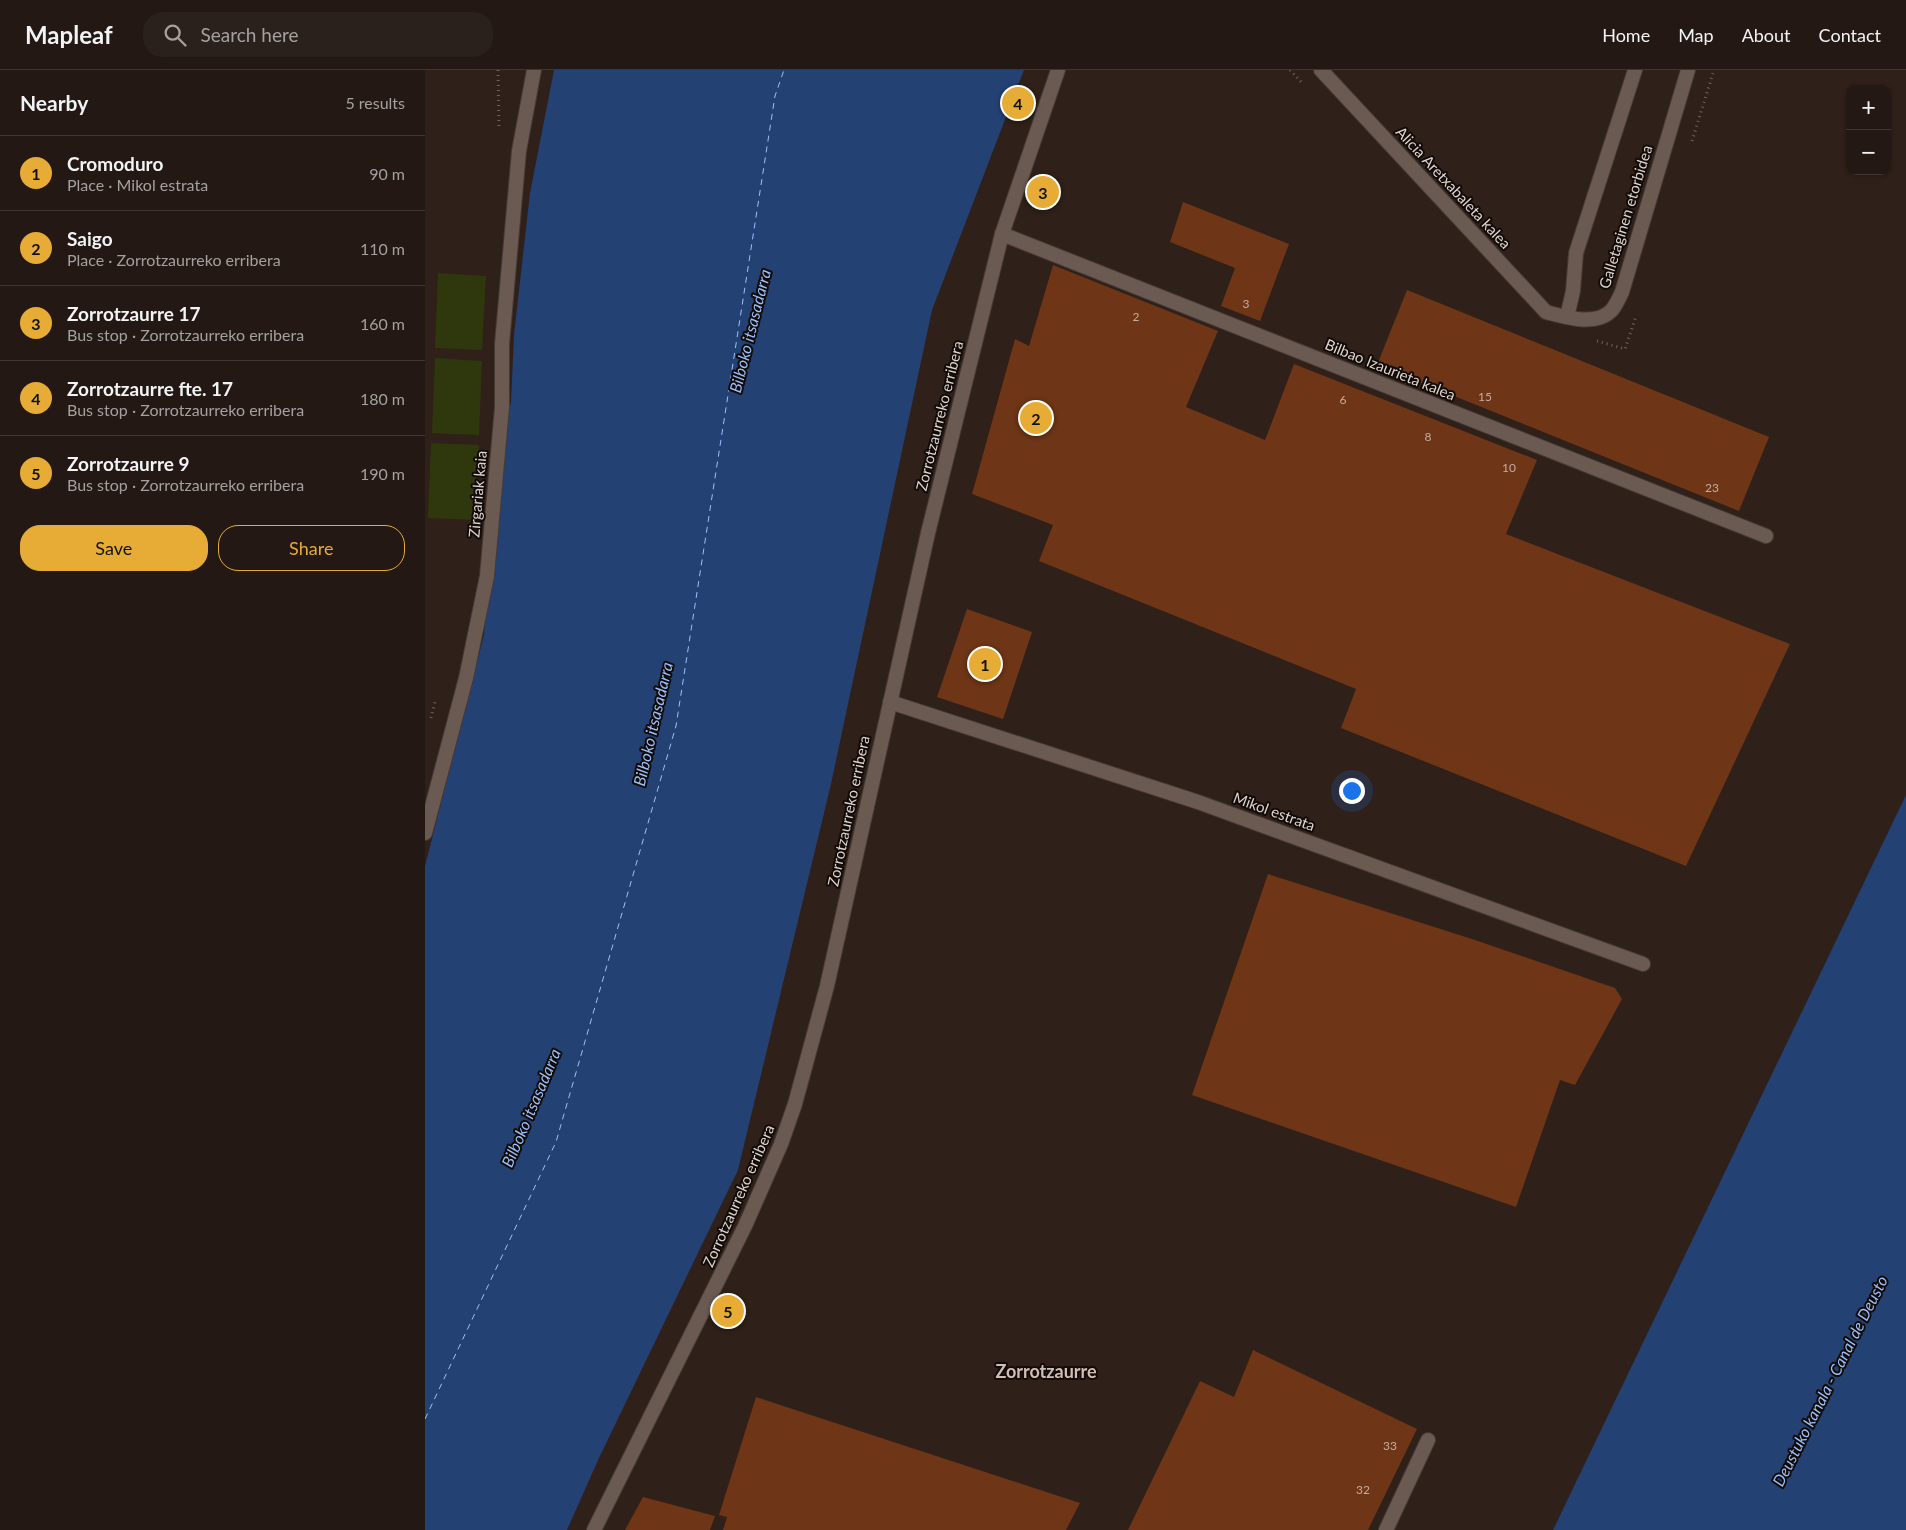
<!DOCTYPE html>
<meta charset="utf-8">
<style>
:root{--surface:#231813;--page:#2b211c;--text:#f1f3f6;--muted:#a3a0a0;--line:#403733;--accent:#e7ac36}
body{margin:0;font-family:Lato,sans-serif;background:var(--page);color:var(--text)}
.controls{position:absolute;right:15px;top:15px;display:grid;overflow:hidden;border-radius:10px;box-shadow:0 1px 4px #0004}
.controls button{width:45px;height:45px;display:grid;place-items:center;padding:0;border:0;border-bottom:1px solid var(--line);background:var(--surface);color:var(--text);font:25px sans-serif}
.you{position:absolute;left:926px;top:720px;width:18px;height:18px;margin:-12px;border:4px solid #fff;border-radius:50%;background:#1a73e8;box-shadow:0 0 0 8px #1a73e833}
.badge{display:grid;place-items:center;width:32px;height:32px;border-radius:50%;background:var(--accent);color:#111;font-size:16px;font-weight:700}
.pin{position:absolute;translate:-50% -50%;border:2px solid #fff;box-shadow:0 1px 5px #0006}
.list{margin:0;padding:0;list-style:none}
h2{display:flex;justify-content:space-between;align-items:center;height:65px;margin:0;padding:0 20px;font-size:21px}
h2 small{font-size:16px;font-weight:400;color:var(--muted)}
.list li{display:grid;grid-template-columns:32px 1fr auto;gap:15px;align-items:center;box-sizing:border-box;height:75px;padding:0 20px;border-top:1px solid var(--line)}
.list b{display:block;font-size:19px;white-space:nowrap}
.list p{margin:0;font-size:16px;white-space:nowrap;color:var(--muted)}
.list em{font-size:16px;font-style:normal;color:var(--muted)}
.actions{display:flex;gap:10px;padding:15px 20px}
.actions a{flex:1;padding:11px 0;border:1px solid var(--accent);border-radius:20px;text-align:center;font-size:18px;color:var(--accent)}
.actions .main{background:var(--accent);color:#111}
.icon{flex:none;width:28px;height:28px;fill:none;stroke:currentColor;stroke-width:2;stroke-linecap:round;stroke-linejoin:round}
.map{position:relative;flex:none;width:1481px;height:1460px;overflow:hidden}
header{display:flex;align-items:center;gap:30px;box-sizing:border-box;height:70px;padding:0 25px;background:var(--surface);border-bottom:1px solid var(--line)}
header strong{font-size:24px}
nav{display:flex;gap:28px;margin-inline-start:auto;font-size:18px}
.search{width:350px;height:45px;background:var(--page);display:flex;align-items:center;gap:12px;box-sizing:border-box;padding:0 18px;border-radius:20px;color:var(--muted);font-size:19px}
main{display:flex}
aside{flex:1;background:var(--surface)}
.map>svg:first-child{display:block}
.green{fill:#2f380d}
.water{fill:#234172}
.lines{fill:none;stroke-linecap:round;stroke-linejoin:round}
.ferry{stroke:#9ac1ff;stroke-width:1;stroke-dasharray:6 5;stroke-linecap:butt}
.building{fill:#6e3516}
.service-casing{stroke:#463a35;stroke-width:16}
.pedestrian-casing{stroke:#463a35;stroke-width:16}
.minor-casing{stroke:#463a35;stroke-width:16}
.path{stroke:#70635c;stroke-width:3;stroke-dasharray:1 4;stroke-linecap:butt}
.service{stroke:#6b5a52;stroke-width:14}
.pedestrian{stroke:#6b5a52;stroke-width:14}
.minor{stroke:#6b5a52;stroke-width:14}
.labels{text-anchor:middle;stroke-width:4;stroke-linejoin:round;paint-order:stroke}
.number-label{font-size:12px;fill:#c3ada2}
.street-label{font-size:15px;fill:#dfd5d0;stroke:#120b08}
.water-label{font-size:16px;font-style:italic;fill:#9ac1ff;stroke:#120b08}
.quarter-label{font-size:18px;font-weight:bold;fill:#d1bdb4;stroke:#120b08}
</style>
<header>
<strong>Mapleaf</strong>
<div class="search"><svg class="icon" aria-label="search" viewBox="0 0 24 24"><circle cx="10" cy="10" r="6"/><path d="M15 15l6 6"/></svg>Search here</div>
<nav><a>Home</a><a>Map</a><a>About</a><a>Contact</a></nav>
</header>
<main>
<aside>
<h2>Nearby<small>5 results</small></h2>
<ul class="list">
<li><span class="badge">1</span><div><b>Cromoduro</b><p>Place · Mikol estrata</p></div><em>90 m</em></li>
<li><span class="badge">2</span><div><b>Saigo</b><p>Place · Zorrotzaurreko erribera</p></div><em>110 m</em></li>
<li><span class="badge">3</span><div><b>Zorrotzaurre 17</b><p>Bus stop · Zorrotzaurreko erribera</p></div><em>160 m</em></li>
<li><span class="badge">4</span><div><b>Zorrotzaurre fte. 17</b><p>Bus stop · Zorrotzaurreko erribera</p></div><em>180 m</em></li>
<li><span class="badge">5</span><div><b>Zorrotzaurre 9</b><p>Bus stop · Zorrotzaurreko erribera</p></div><em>190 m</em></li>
</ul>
<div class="actions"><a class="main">Save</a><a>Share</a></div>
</aside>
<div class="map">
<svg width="1481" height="1460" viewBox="0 0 1481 1460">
<rect width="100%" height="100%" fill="#2f2019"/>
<g class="green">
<polygon points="13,203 61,206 57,280 10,278"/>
<polygon points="10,288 57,291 54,365 7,363"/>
<polygon points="6,373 54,375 50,450 3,448"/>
</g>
<g class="water">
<polygon points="129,0 599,0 507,240 406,714 313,1100 174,1388 142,1460 0,1460 0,796 59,565 70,408 86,332 89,265 105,123"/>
<polygon points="1481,725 1481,1460 1128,1460"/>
</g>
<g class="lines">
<polyline class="ferry" points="0,1349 131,1072 251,656 350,26 359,0"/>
</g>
<g class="building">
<polygon points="758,132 864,174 835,251 796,236 810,198 745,172"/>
<polygon points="628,195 793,261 761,337 840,370 869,294 1112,390 1081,464 1365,574 1261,796 916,658 931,619 614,491 628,455 547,424 590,269 604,276"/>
<polygon points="982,220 1344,367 1314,441 952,295"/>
<polygon points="542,539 607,562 578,649 512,627"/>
<polygon points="843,804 1047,869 1190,918 1197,929 1150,1015 1135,1010 1091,1137 767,1025"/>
<polygon points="828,1280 992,1359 943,1460 703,1460 775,1311 809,1327"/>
<polygon points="331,1327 655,1433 641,1460 298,1460 302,1447 294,1445"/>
<polygon points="218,1427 290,1446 285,1460 200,1460"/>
</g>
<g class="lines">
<g class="service-casing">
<polyline id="service" points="577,164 1341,466"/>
</g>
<g class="pedestrian-casing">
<polyline id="pedestrian" points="0,763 41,608 62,506 77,337 77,274 94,81 109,0"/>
</g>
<g class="minor-casing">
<g id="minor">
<path d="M896,0l225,242c19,5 50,15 66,-2 4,-5 7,-12 10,-18l66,-222"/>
<polyline points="1142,247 1148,221 1151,183 1210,0"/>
<polyline points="465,632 773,732 1218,894"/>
<polyline points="169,1460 320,1156 356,1074 370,1034 402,916 503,463 577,164 633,0"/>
<polyline points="961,1460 1003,1370"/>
</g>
</g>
<g class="path">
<polyline points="73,0 74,58"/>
<polyline points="865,0 877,13"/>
<polyline points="1267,71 1289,0"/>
<polyline points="1172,271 1200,279 1211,246"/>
<polyline points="6,648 10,632"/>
</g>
<use href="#service" class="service"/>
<use href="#pedestrian" class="pedestrian"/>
<use href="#minor" class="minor"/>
</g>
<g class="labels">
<g class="number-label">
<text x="821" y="238">3</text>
<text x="711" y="251">2</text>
<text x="1060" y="331">15</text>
<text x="918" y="334">6</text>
<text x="1003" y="371">8</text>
<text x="1084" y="402">10</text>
<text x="1287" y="422">23</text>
<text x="965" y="1380">33</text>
<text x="938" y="1424">32</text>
</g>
<g class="street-label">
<text transform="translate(1028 118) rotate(47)" y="5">Alicia Aretxabaleta kalea</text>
<text transform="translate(1201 147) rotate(-73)" y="5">Galletaginen etorbidea</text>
<text transform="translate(965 300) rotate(22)" y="5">Bilbao Izaurieta kalea</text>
<text transform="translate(515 346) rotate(-76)" y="5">Zorrotzaurreko erribera</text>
<text transform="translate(53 424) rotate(-85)" y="5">Zirgariak kaia</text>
<text transform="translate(424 741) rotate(-78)" y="5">Zorrotzaurreko erribera</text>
<text transform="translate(849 742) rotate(20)" y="5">Mikol estrata</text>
<text transform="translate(314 1126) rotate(-66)" y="5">Zorrotzaurreko erribera</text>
</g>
<g class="water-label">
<text transform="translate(325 261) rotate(-76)" y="6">Bilboko itsasadarra</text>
<text transform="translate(228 654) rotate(-77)" y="6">Bilboko itsasadarra</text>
<text transform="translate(106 1038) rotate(-67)" y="6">Bilboko itsasadarra</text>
<text transform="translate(1405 1311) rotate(-63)" y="6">Deustuko kanala - Canal de Deusto</text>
</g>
<g class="quarter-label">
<text x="621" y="1308">Zorrotzaurre</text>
</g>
</g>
</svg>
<div class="controls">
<button>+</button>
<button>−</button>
</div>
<div class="you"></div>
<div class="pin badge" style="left:560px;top:594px">1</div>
<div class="pin badge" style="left:611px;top:348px">2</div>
<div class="pin badge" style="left:618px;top:122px">3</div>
<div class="pin badge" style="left:593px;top:33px">4</div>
<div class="pin badge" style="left:303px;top:1241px">5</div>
</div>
</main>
